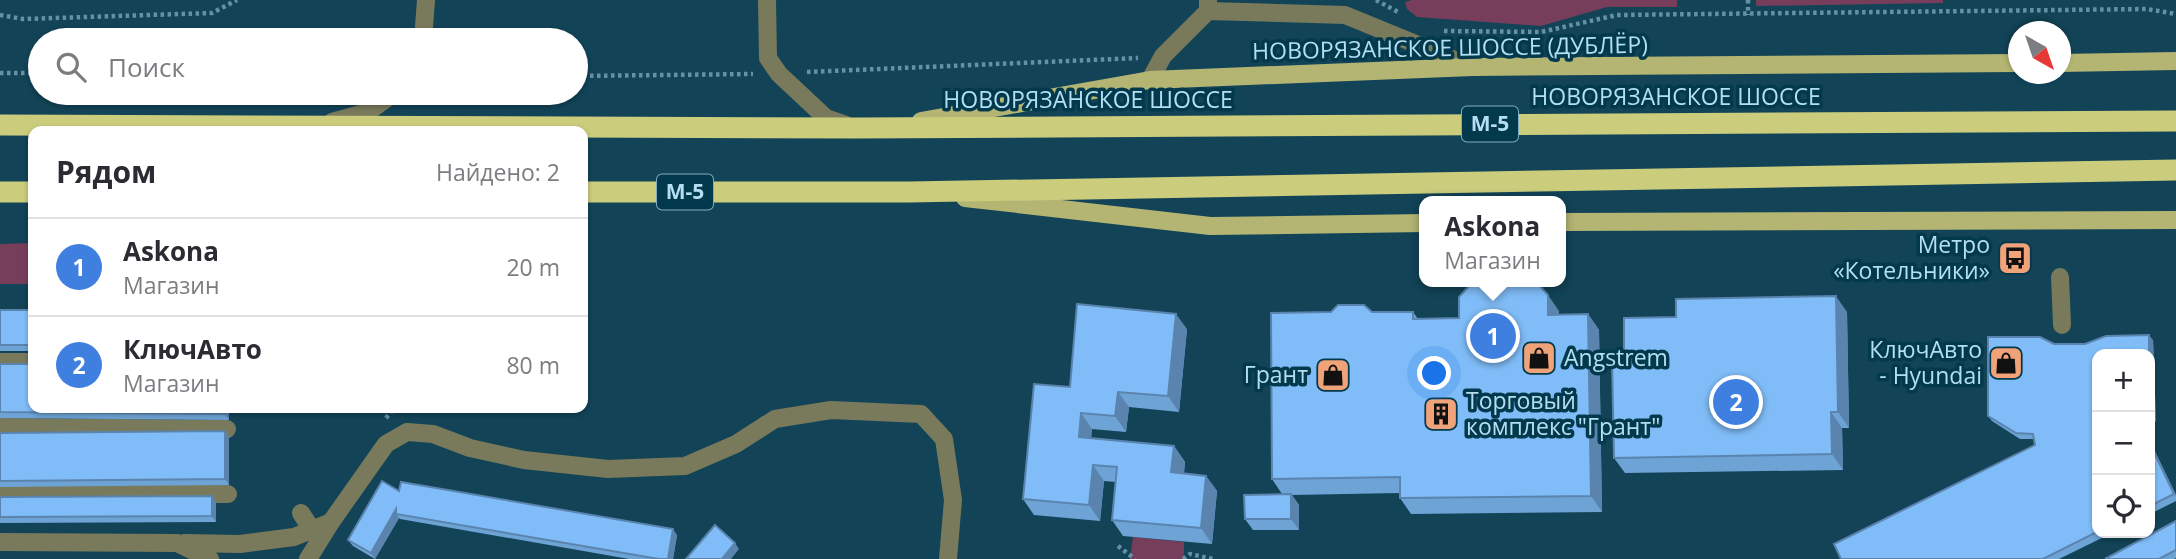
<!DOCTYPE html>
<html lang="ru">
<meta charset="utf-8">
<style>
:root{--surface:#fff;--page:#f2f2f3;--text:#2b2b33;--muted:#7c7c81;--line:#e1e1e2;--accent:#2563eb}
body{margin:0;font-family:"Open Sans",sans-serif;background:var(--page);color:var(--text)}
.controls{position:absolute;right:21px;bottom:21px;display:grid;overflow:hidden;border-radius:14px;box-shadow:0 2px 5px #0004}
.controls button{width:63px;height:63px;display:grid;place-items:center;padding:0;border:0;border-bottom:2px solid var(--line);background:var(--surface);color:var(--text);font:35px sans-serif}
.compass{position:absolute;left:2008px;top:21px;width:63px;height:63px;border-radius:50%;background:var(--surface);box-shadow:0 2px 5px #0004;rotate:140deg}
.you{position:absolute;left:1435px;top:374px;width:24px;height:24px;margin:-18px;border:5px solid #fff;border-radius:50%;background:#1a73e8;box-shadow:0 0 0 10px #1a73e833}
.badge{display:grid;place-items:center;width:46px;height:46px;border-radius:50%;background:var(--accent);color:#fff;font-size:23px;font-weight:700}
.pin{position:absolute;translate:-50% -50%;border:4px solid #fff;box-shadow:0 2px 7px #0006}
.popup{position:absolute;left:1419px;top:196px;width:147px;height:91px;box-sizing:border-box;display:grid;place-content:center;border-radius:14px;background:var(--surface);filter:drop-shadow(0 2px 5px #0005);font-size:23px;white-space:nowrap;color:var(--muted)}
.popup b{font-size:26px;color:var(--text)}
.popup::after{content:'';position:absolute;left:50%;top:100%;margin-left:-14px;border:14px solid transparent;border-top-color:var(--surface)}
.list{margin:0;padding:0;list-style:none}
h2{display:flex;justify-content:space-between;align-items:center;height:91px;margin:0;padding:0 28px;font-size:30px}
h2 small{font-size:23px;font-weight:400;color:var(--muted)}
.list li{display:grid;grid-template-columns:46px 1fr auto;gap:21px;align-items:center;box-sizing:border-box;height:98px;padding:0 28px;border-top:2px solid var(--line)}
.list b{display:block;font-size:26px;white-space:nowrap}
.list p{margin:0;font-size:23px;white-space:nowrap;color:var(--muted)}
.list em{font-size:23px;font-style:normal;color:var(--muted)}
.icon{flex:none;width:38px;height:38px;fill:none;stroke:currentColor;stroke-width:2;stroke-linecap:round;stroke-linejoin:round}
.map{position:relative;flex:none;width:2176px;height:559px;overflow:hidden}
.search{position:absolute;background:var(--surface);box-shadow:0 2px 5px #0004;left:28px;top:28px;width:560px;height:77px;display:flex;align-items:center;gap:18px;box-sizing:border-box;padding:0 24px;border-radius:38px;color:var(--muted);font-size:26px}
.panel{position:absolute;background:var(--surface);box-shadow:0 2px 5px #0004;left:28px;top:126px;width:560px;height:287px;border-radius:14px}
.map>svg:first-child{display:block}
.green{fill:#763e5b}
.lines{fill:none;stroke-linecap:round;stroke-linejoin:round}
.path{stroke:#6591a5;stroke-width:4.5;stroke-dasharray:3.5 3.5;stroke-linecap:butt}
.minor{stroke:#797a5b;stroke-width:18}
.major{stroke:#b4b573;stroke-width:18}
.highway{stroke:#cbcc7c;stroke-width:21}
.wall{fill:#6ea3d5}
.shaded-wall{fill:#5a84ae}
.building{fill:#80bdf8;stroke:#5a84ae;stroke-width:2}
.labels{text-anchor:middle;stroke-width:7;stroke-linejoin:round;paint-order:stroke}
.shield{fill:#03394c;stroke:#80acc0;stroke-width:2}
.shield-label{font-size:21px;font-weight:bold;fill:#b5def2}
.street-label{font-size:23px;fill:#b5def2;stroke:#03394c}
.poi-label{font-size:23px;fill:#b5def2;stroke:#03394c;text-anchor:end}
</style>
<div class="map">
<svg width="2176" height="559" viewBox="0 0 2176 559">
<rect width="100%" height="100%" fill="#124357"/>
<g class="green">
<polygon points="1412,0 1677,0 1677,7 1607,7 1541,26 1417,17 1407,9 1405,2"/>
<polygon points="1756,0 1943,0 1943,3 1756,6"/>
<polygon points="33,243 33,284 0,284 0,244"/>
<polygon points="1133,537 1184,542 1184,559 1130,559"/>
</g>
<g class="lines">
<g class="path">
<polyline points="1376,0 1398,12"/>
<polyline points="1748,0 1748,15"/>
<polyline points="0,15 23,19 212,13 237,0"/>
<polyline points="1444,31 1541,32 1617,15 2147,9 2176,14"/>
<polyline points="807,72 1138,58"/>
<polyline points="0,73 40,73"/>
<polyline points="576,76 753,74"/>
<polyline points="386,418 394,408"/>
<polyline points="1118,546 1135,559"/>
<polyline points="1183,559 1190,554 1213,559"/>
</g>
<g class="minor">
<polyline points="767,0 768,58 779,74 826,118 846,125"/>
<polyline points="1208,11 1345,15 1472,67"/>
<polyline points="423,40 426,0"/>
<polyline points="1150,80 1163,56 1208,11 1208,0"/>
<polyline points="332,122 368,112 394,93"/>
<polyline points="2060,277 2062,325"/>
<polyline points="0,362 33,362"/>
<polyline points="0,427 227,429"/>
<polyline points="0,494 228,494"/>
<polyline points="301,513 312,530"/>
<polyline points="0,542 177,543 210,559"/>
<polyline points="184,543 240,544 294,537 331,522"/>
<polyline points="308,559 331,522 386,444 407,432 433,434 470,448 524,460 608,469 685,466 736,444 775,419 831,410 921,414 944,439 953,500 948,559"/>
</g>
<g class="major">
<polyline points="2060,63 2176,61"/>
<polyline points="921,121 1150,80 1472,67 2018,63"/>
<polyline points="965,198 1210,226 1425,223"/>
<polyline points="1561,222 2176,220"/>
</g>
<g class="highway">
<polyline points="0,125 856,128 2176,121"/>
<polyline points="0,192 33,192"/>
<polyline points="583,192 909,192 2176,170"/>
</g>
</g>
<g class="wall">
<rect x="0" y="310" width="33" height="41"/>
<polygon points="1559,311 1559,314 1588,314 1599,330 1602,512 1411,514 1400,498 1400,493 1292,495 1299,505 1299,530 1253,530 1245,519 1282,494 1272,479 1331,312 1413,312 1418,319 1459,318"/>
<polygon points="1847,312 1849,428 1842,428 1843,470 1625,473 1614,458 1624,359"/>
<polygon points="1187,329 1179,412 1129,407 1126,432 1092,429 1091,438 1174,446 1185,462 1184,474 1206,476 1217,491 1212,544 1123,536 1112,520 1116,482 1104,481 1100,521 1034,515 1023,499 1070,387"/>
<polygon points="2153,340 2156,421 2150,426 2150,354 2097,533 2112,533 2059,559 1841,559 2035,445 2034,439 2020,439 1992,421 1988,416 2054,344 2085,344"/>
<polygon points="0,364 33,408 229,408 229,420 0,418"/>
<polygon points="225,431 229,437 229,485 0,487 0,433"/>
<polygon points="2150,441 2176,495 2176,501 2150,514"/>
<polygon points="399,491 677,535 673,559 629,559 400,519 399,518 375,559 353,546 348,540"/>
<polygon points="0,497 216,502 216,522 0,523"/>
<polygon points="2176,521 2176,558 2174,559 2105,559"/>
</g>
<g class="shaded-wall">
<polygon points="1548,295 1559,311 1559,330 1548,315"/>
<polygon points="1836,296 1847,312 1849,428 1838,412"/>
<polygon points="1176,314 1187,329 1179,412 1168,396"/>
<polygon points="1588,314 1599,330 1602,512 1591,496"/>
<polygon points="2149,335 2153,340 2156,421 2152,415"/>
<polygon points="1118,392 1129,407 1126,432 1115,416"/>
<polygon points="225,408 229,408 229,420 225,414"/>
<polygon points="1831,412 1842,428 1843,470 1832,454"/>
<polygon points="1081,413 1092,429 1090,453 1079,437"/>
<polygon points="225,431 229,437 229,485 225,479"/>
<polygon points="2150,441 2176,495 2176,497 2150,444"/>
<polygon points="1174,446 1185,462 1182,488 1171,472"/>
<polygon points="1093,465 1104,481 1100,521 1089,505"/>
<polygon points="1206,476 1217,491 1212,544 1201,528"/>
<polygon points="1291,494 1299,505 1299,530 1291,519"/>
<polygon points="212,496 216,502 216,522 212,516"/>
<polygon points="396,509 396,514 399,518 375,559 371,553"/>
<polygon points="673,529 677,535 673,559 668,559"/>
<polygon points="735,543 739,549 731,559 722,559"/>
</g>
<g class="building">
<polygon points="1470,285 1539,285 1548,295 1548,315 1588,314 1591,496 1400,498 1400,477 1272,479 1271,313 1331,312 1338,305 1364,305 1372,312 1413,312 1413,319 1459,318 1459,297"/>
<polygon points="1836,296 1838,412 1831,412 1832,454 1614,458 1612,360 1624,359 1624,318 1676,317 1676,299"/>
<polygon points="1077,304 1176,314 1168,396 1118,392 1115,416 1081,413 1079,437 1174,446 1171,472 1206,476 1201,528 1112,520 1117,467 1093,465 1089,505 1023,499 1034,384 1070,387"/>
<rect x="0" y="310" width="33" height="35"/>
<polygon points="2149,335 2149,354 2097,354 2097,532 2043,559 1841,559 1834,544 2035,445 2033,434 2016,433 1988,416 1988,337 2040,337 2054,344 2085,344 2106,336"/>
<polygon points="2150,361 2152,415 2150,416"/>
<polygon points="0,364 33,364 33,408 225,408 225,414 0,412"/>
<polygon points="225,431 225,479 0,481 0,433"/>
<polygon points="2150,444 2174,494 2150,506"/>
<polygon points="382,481 399,491 401,482 673,529 668,559 659,559 396,514 396,509 371,553 348,540"/>
<polygon points="1291,494 1291,519 1245,519 1244,495"/>
<polygon points="212,496 212,516 0,517 0,497"/>
<polygon points="2176,521 2176,550 2159,559 2105,559"/>
<polygon points="715,525 735,543 722,559 686,559"/>
</g>
<defs>
<g id="bus-square" transform="scale(1.75)"><rect x="-9" y="-9" width="18" height="18" rx="4" fill="#f0a279" stroke="#03394c"/><path d="M-5-6H5V4H4V6H2V4H-2V6H-4V4H-5ZM-3.5-4V0h7V-4ZM-3.5 1.2v1.5H-2V1.2ZM2 1.2v1.5H3.5V1.2Z" fill="#111"/></g>
<g id="shop-square" transform="scale(1.75)"><rect x="-9" y="-9" width="18" height="18" rx="4" fill="#f0a279" stroke="#03394c"/><path d="M-5-2.5h2.3a2.7 3.5 0 0 1 5.4 0H5L5.5 6h-11ZM-1.5-2.5h3a1.5 2.3 0 0 0-3 0Z" fill="#111"/></g>
<g id="building-square" transform="scale(1.75)"><rect x="-9" y="-9" width="18" height="18" rx="4" fill="#f0a279" stroke="#03394c"/><path d="M-4-6H4V6H1V3H-1V6H-4ZM-2.5-4.3h1.7v1.8h-1.7ZM.8-4.3h1.7v1.8H.8ZM-2.5-1h1.7V.8h-1.7ZM.8-1h1.7V.8H.8Z" fill="#111"/></g>
</defs>
<g fill-rule="evenodd">
<use href="#bus-square" x="2015" y="258"/>
<use href="#shop-square" x="1539" y="358"/>
<use href="#shop-square" x="2006" y="363"/>
<use href="#shop-square" x="1333" y="375"/>
<use href="#building-square" x="1441" y="414"/>
</g>
<g class="labels">
<g class="shield">
<rect x="1462" y="106.5" width="56" height="35" rx="5"/>
<rect x="657" y="174.5" width="56" height="35" rx="5"/>
</g>
<g class="shield-label">
<text x="1490" y="131">М-5</text>
<text x="685" y="199">М-5</text>
</g>
<g class="street-label">
<text transform="translate(1450 48) rotate(-1)" y="8">НОВОРЯЗАНСКОЕ ШОССЕ (ДУБЛЁР)</text>
<text x="1676" y="105">НОВОРЯЗАНСКОЕ ШОССЕ</text>
<text x="1088" y="108">НОВОРЯЗАНСКОЕ ШОССЕ</text>
</g>
<g class="poi-label">
<text x="1990" y="253">Метро<tspan x="1990" dy="26">«Котельники»</tspan></text>
<text x="1982" y="358">КлючАвто<tspan x="1982" dy="26">- Hyundai</tspan></text>
<text x="1564" y="366" text-anchor="start">Angstrem</text>
<text x="1308" y="383">Грант</text>
<text x="1466" y="409" text-anchor="start">Торговый<tspan x="1466" dy="26">комплекс "Грант"</tspan></text>
</g>
</g>
</svg>
<div class="controls">
<button>+</button>
<button>−</button>
<button><svg class="icon" aria-label="locate" viewBox="0 0 24 24"><circle cx="12" cy="12" r="6"/><path d="M12 2v4M12 18v4M2 12h4M18 12h4"/></svg></button>
</div>
<svg class="compass" viewBox="-18 -18 36 36"><path d="M0-13l5 13h-10z" fill="#e53935"/><path d="M0 13l5-13h-10z" fill="#7c7c81"/></svg>
<div class="you"></div>
<div class="pin badge" style="left:1493px;top:336px;background:#3f7fe0">1</div>
<div class="popup"><b>Askona</b>Магазин</div>
<div class="pin badge" style="left:1736px;top:402px;background:#3f7fe0">2</div>
<div class="search"><svg class="icon" aria-label="search" viewBox="0 0 24 24"><circle cx="10" cy="10" r="6"/><path d="M15 15l6 6"/></svg>Поиск</div>
<section class="panel">
<h2>Рядом<small>Найдено: 2</small></h2>
<ul class="list">
<li><span class="badge" style="background:#3f7fe0">1</span><div><b>Askona</b><p>Магазин</p></div><em>20 m</em></li>
<li><span class="badge" style="background:#3f7fe0">2</span><div><b>КлючАвто</b><p>Магазин</p></div><em>80 m</em></li>
</ul>
</section>
</div>
